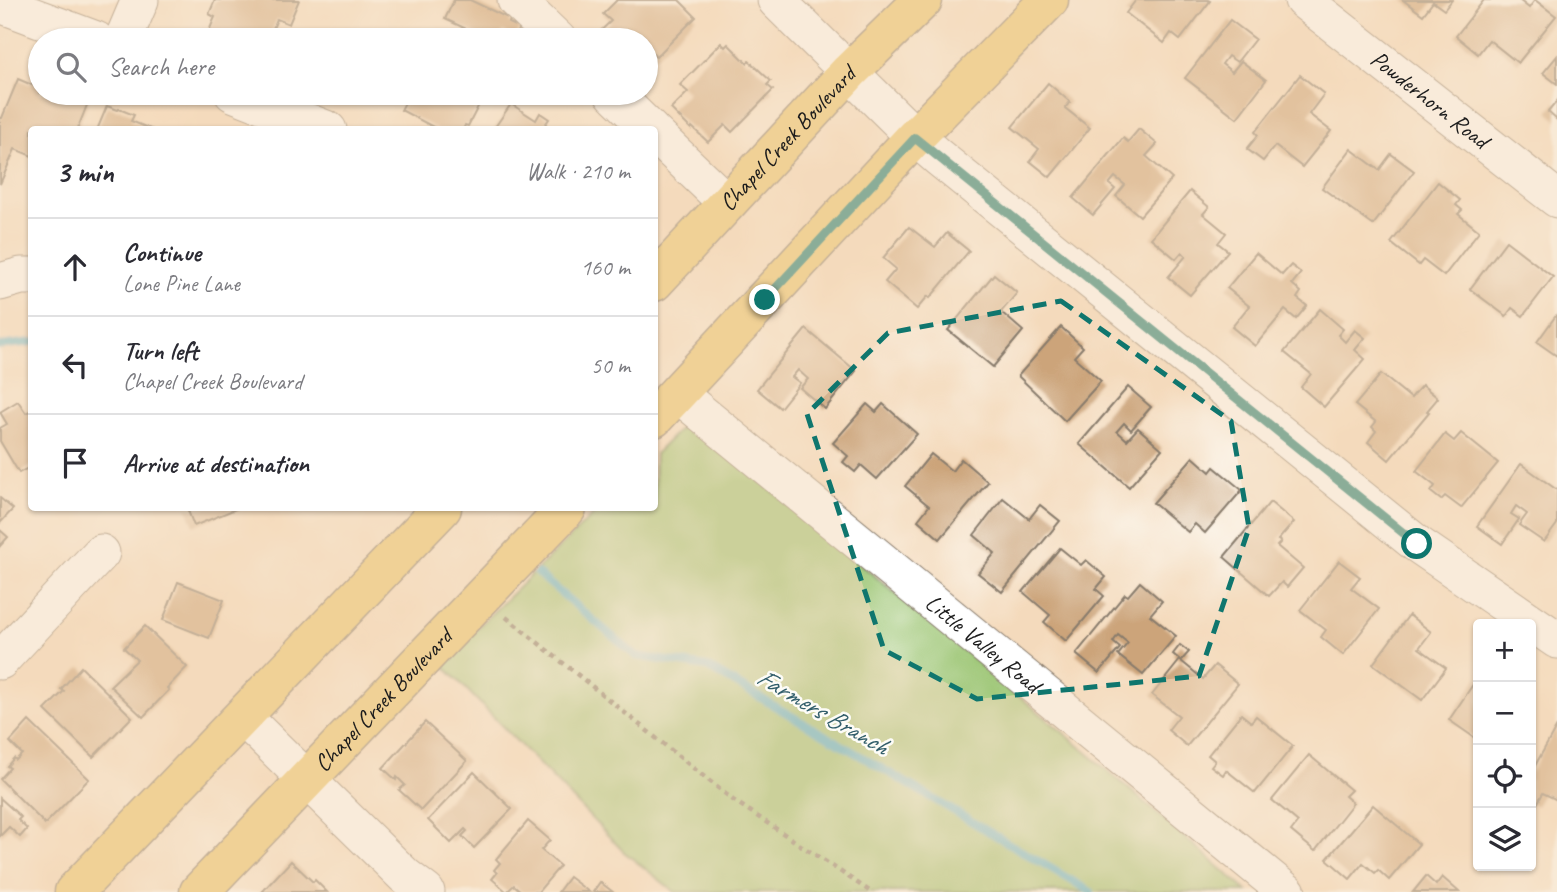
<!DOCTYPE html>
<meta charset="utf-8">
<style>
:root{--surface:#fff;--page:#f2f2f3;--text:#2b2b33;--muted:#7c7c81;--line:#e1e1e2}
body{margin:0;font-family:Caveat,sans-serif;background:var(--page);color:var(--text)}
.controls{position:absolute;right:21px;bottom:21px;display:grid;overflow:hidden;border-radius:7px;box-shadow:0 2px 5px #0004}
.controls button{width:63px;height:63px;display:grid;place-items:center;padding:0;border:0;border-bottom:2px solid var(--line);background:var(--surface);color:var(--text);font:35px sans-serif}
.stop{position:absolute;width:21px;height:21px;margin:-16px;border:5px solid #0f766e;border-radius:50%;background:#fff}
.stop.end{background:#0f766e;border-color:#fff;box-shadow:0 2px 7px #0008}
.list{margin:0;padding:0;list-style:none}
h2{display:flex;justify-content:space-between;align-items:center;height:91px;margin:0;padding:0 28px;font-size:30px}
h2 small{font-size:23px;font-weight:400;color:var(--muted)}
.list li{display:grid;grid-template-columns:46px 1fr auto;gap:21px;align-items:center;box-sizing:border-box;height:98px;padding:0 28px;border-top:2px solid var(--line)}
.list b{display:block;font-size:26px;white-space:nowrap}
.list p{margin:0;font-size:23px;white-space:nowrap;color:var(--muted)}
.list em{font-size:23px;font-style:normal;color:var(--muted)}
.icon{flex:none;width:38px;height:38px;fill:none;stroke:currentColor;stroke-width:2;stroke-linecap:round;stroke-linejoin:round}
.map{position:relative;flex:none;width:1557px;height:892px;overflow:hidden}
.search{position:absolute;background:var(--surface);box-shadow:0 2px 5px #0004;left:28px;top:28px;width:630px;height:77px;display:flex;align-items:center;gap:18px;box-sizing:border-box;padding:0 24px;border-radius:38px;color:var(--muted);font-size:26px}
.panel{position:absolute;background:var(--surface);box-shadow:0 2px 5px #0004;left:28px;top:126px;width:630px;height:385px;border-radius:7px}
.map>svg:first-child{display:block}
.green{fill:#9ac471;stroke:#5b7046;stroke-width:2}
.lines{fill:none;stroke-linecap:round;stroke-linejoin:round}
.stream{stroke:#4cafcb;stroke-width:8}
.building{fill:#cca47a}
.minor-casing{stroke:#887b6c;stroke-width:39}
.major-casing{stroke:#887b6c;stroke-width:41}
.path{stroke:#887b6c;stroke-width:4.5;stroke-dasharray:5 5;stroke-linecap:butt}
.minor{stroke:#fff;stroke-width:37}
.major{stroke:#ebc669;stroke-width:38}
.route{stroke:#0f766e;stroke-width:9}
.marked{fill:none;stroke:#0f766e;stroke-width:5;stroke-dasharray:14 9;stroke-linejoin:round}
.labels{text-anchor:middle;stroke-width:5;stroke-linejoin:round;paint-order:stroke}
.street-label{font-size:24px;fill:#1c1c1c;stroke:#fdfcf7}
.water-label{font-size:26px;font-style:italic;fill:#325e6b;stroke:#fdfcf7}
</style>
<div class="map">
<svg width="1557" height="892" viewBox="0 0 1557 892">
<rect width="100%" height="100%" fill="#fdfcf7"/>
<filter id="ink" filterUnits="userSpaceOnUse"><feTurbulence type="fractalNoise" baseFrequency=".0143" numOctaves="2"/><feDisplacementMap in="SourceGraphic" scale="14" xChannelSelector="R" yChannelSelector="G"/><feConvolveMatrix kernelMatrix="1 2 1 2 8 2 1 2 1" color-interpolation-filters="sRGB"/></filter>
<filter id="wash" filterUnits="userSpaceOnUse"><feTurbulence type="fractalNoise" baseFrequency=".00686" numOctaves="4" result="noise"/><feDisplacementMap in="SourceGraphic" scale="28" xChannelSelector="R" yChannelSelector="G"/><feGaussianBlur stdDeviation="1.57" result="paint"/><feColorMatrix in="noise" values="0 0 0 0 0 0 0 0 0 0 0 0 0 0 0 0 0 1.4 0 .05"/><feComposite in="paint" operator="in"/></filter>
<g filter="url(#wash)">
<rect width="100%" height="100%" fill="#f4dabc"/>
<polygon class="green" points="688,421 1071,739 1248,892 675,892 624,852 441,663 600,508 654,508 655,454"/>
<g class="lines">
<g class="stream">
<polyline points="0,346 32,342"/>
<polyline points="537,573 636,656 707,667 842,745 1091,892"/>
</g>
</g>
<g id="blocks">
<g class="building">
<polygon points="215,0 299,0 289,24 277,19 268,40 213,40 216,33 209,31 215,17 209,14"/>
<polygon points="454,0 470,0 510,19 509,23 520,28 515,37 503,31 499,40 490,40 445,19"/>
<polygon points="617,0 679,0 696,17 656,57 651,52 646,58 646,40 595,40 593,38 611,21 603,14"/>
<polygon points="1136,0 1208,0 1210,1 1180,40 1171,33 1164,43 1126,13"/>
<polygon points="1403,0 1452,0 1444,10 1433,2 1423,15"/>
<polygon points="1484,0 1519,0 1529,8 1535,0 1556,16 1518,63 1489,40 1478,54 1456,36"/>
<polygon points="1230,20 1255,39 1237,62 1228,56 1222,64 1232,72 1241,61 1266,80 1237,118 1185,78"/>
<polygon points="346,27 378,40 324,40 328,30 342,36"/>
<polygon points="721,43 725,47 728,44 747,63 749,61 771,81 767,85 773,90 732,132 725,125 708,142 692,127 691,129 671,109 688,92 680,85"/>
<polygon points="1557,56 1557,84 1543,73"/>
<polygon points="1300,75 1324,94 1309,114 1331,131 1302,167 1275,146 1263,161 1247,149 1258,135 1255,132"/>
<polygon points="18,79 32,85 33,81 40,84 40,93 76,93 75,95 89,100 77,130 32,130 32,156 15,149 0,184 0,118 2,118"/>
<polygon points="1048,83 1070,102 1065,108 1090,128 1050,177 1030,161 1039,149 1012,127"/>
<polygon points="343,93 360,93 358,99"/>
<polygon points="405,93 485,93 468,126 465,125 463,130 439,130 401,110 409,95"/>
<polygon points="1557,101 1557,120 1548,112"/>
<polygon points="511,104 536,120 540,113 549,119 544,126 550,130 493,130"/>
<polygon points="107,106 118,110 119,109 134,115 131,121 153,130 97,130"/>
<polygon points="1139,129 1157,144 1146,156 1172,179 1140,216 1116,196 1125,185 1115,177 1109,184 1115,189 1093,215 1073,198 1123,138 1128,142"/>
<polygon points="1351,149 1379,170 1391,154 1414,171 1373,225 1322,188"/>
<polygon points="1438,182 1460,200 1456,205 1462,210 1458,214 1479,231 1444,276 1423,260 1419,265 1391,243"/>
<polygon points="1190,191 1209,207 1203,214 1226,233 1218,243 1228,251 1190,295 1168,277 1186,256 1182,252 1176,259 1151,238"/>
<polygon points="909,227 935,247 947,233 969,251 930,298 928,296 917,309 885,282 896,269 883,258"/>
<polygon points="1506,241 1553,277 1523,316 1512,308 1506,316 1470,289"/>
<polygon points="1256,253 1282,275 1291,265 1301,273 1292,284 1301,292 1297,298 1307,306 1296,319 1285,310 1255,346 1232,327 1249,306 1227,288"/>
<polygon points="994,274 1017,293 1001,312 1023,331 993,367 948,330"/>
<polygon points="1320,309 1343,329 1338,335 1345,342 1355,330 1365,338 1355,350 1365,359 1324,407 1301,387 1311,374 1284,352"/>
<polygon points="1557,314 1557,356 1537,342"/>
<polygon points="1061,327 1083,347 1074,357 1101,381 1065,421 1018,376"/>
<polygon points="806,329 856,371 825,409 800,388 808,379 798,370 792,377 800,383 780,408 757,389"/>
<polygon points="1381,374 1411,398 1422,385 1438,398 1427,411 1429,412 1389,460 1368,442 1376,431 1372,427 1376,422 1355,405"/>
<polygon points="1128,387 1151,407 1131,430 1124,423 1117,431 1127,440 1138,428 1162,449 1129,487 1079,444"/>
<polygon points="18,401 26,413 32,410 32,466 19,473 0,441 0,428 7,424 0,412"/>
<polygon points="867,404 876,412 883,404 917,434 877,479 861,465 855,472 843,462 848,456 833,443"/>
<polygon points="1461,433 1498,463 1461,508 1445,496 1441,500 1431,492 1435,486 1416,471 1445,434 1454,441"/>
<polygon points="931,454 952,471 961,459 988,482 940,539 918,520 929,506 905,486"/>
<polygon points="1193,457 1210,472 1214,467 1242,490 1205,533 1195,524 1188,532 1153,503"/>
<polygon points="1521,464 1557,490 1557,524 1544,542 1519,525 1527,514 1516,506 1511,514 1519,519 1502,544 1477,526"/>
<polygon points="0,498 13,509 0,523"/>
<polygon points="1003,498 1029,519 1040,505 1060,521 1002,592 978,573 995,553 974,535"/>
<polygon points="1270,502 1294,522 1278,540 1281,542 1277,546 1303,568 1287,587 1282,582 1269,596 1224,557"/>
<polygon points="187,508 238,508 194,526"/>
<polygon points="0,530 8,537 0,546"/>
<polygon points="1060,548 1081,565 1086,560 1106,577 1096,589 1104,596 1066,641 1044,622 1050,615 1023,592"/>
<polygon points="1339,561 1360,577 1351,588 1379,609 1343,655 1321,637 1326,630 1300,610"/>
<polygon points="178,582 224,600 209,638 163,620"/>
<polygon points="1140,582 1162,601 1150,615 1176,636 1143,675 1118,655 1128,643 1118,635 1113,642 1120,648 1099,673 1076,654 1125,594 1128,596"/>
<polygon points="1409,615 1431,632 1419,648 1446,668 1422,700 1373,664"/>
<polygon points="145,626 187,667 167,688 169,690 143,717 110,686 137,660 124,648"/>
<polygon points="1180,645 1189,652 1181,661 1203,679 1215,665 1238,684 1187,746 1168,730 1179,716 1152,695 1180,660 1173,654"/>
<polygon points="81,667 132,717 93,757 45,710 64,691 61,689"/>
<polygon points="1478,677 1478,740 1449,720"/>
<polygon points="1241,714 1251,722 1256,716 1293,746 1255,793 1226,770 1223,775 1211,766 1215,761 1208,755"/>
<polygon points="29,721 89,779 45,824 0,779 10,768 7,766 14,758 16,760 22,754 10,742"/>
<polygon points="425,722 467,761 421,810 399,790 405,785 397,777 396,780 383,768"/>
<polygon points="1557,726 1557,800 1543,793 1536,806 1531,803 1531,773"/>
<polygon points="1309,755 1351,790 1345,796 1353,803 1315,851 1291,831 1298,822 1272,800"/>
<polygon points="474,772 512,809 474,848 462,836 467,831 465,829 451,843 428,820"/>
<polygon points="0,798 21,817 18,820 27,829 20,837 9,827 0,836"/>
<polygon points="1373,805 1419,844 1389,880 1378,870 1375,873 1363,863 1350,879 1327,859"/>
<polygon points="528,821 550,840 541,850 560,866 538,892 522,892 514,885 507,892 492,879 497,873 494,870 500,863 496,859"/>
<polygon points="291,861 313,882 315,880 327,892 262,892"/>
<polygon points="1426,876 1436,885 1442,877 1459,892 1413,892"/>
<polygon points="569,877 589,892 558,892"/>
<polygon points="600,882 613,892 593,892"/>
</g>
</g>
</g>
<g filter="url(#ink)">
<use href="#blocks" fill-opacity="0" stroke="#887b6c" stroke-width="2"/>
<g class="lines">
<g class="minor-casing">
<g id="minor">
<polyline points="516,0 558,40"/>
<polyline points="776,0 915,137 938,157 1417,544 1557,640"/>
<path id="s1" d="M1303,0l254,199"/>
<polyline points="0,4 96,40"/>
<polyline points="123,40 140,0"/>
<polyline points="233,93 328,130"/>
<polyline points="613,93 651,130"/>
<polyline points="654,133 727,203"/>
<polyline points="0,282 21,276 32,276"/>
<path id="s2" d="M678,394l609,498"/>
<polyline points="0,661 101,553"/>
<polyline points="243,717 405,876 426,892"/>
</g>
</g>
<g class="major-casing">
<g id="major">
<path id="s3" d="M654,282l195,-210 74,-72"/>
<polyline points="654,418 915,137 1049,0"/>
<polyline points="74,892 442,508"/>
<path id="s4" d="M199,892l368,-384"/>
</g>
</g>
<polyline class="path" points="506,617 733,800 871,892"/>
<use href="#minor" class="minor"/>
<use href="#major" class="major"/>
</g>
</g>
<g class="lines" filter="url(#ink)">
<polyline class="route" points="765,300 915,138 1417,544"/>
</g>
<path d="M0 0H1557V892H0ZM1061,301l170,120 18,107 -50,148 -222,23 -93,-49 -77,-236 81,-81z" fill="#f4dabc" fill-opacity=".55" fill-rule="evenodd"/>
<path class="marked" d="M1061,301l170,120 18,107 -50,148 -222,23 -93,-49 -77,-236 81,-81z"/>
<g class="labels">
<g class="street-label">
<text dy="8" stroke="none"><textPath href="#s1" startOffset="161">Powderhorn Road</textPath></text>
<text dy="8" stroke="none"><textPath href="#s3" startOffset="196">Chapel Creek Boulevard</textPath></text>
<text dy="8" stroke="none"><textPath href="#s2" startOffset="394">Little Valley Road</textPath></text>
<text dy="8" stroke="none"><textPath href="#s4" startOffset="266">Chapel Creek Boulevard</textPath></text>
</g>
<g class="water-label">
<text transform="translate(823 711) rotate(30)" y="9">Farmers Branch</text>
</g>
</g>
</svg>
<div class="controls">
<button>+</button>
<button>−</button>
<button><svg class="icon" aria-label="locate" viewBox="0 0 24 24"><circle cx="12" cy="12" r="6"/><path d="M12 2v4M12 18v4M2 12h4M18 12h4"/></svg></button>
<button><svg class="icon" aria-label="layers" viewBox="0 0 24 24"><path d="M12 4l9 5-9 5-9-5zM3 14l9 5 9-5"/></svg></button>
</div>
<div class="stop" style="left:1417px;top:544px"></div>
<div class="stop end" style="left:765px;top:300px"></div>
<div class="search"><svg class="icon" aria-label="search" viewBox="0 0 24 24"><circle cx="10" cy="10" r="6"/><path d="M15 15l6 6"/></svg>Search here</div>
<section class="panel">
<h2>3 min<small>Walk · 210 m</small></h2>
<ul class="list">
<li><svg class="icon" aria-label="ahead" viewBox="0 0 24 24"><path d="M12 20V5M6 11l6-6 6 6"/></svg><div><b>Continue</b><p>Lone Pine Lane</p></div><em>160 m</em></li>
<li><svg class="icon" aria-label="left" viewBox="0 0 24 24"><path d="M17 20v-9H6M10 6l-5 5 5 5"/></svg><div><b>Turn left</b><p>Chapel Creek Boulevard</p></div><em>50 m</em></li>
<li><svg class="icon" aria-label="arrive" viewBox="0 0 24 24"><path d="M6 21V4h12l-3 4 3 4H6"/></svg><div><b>Arrive at destination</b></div></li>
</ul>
</section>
</div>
